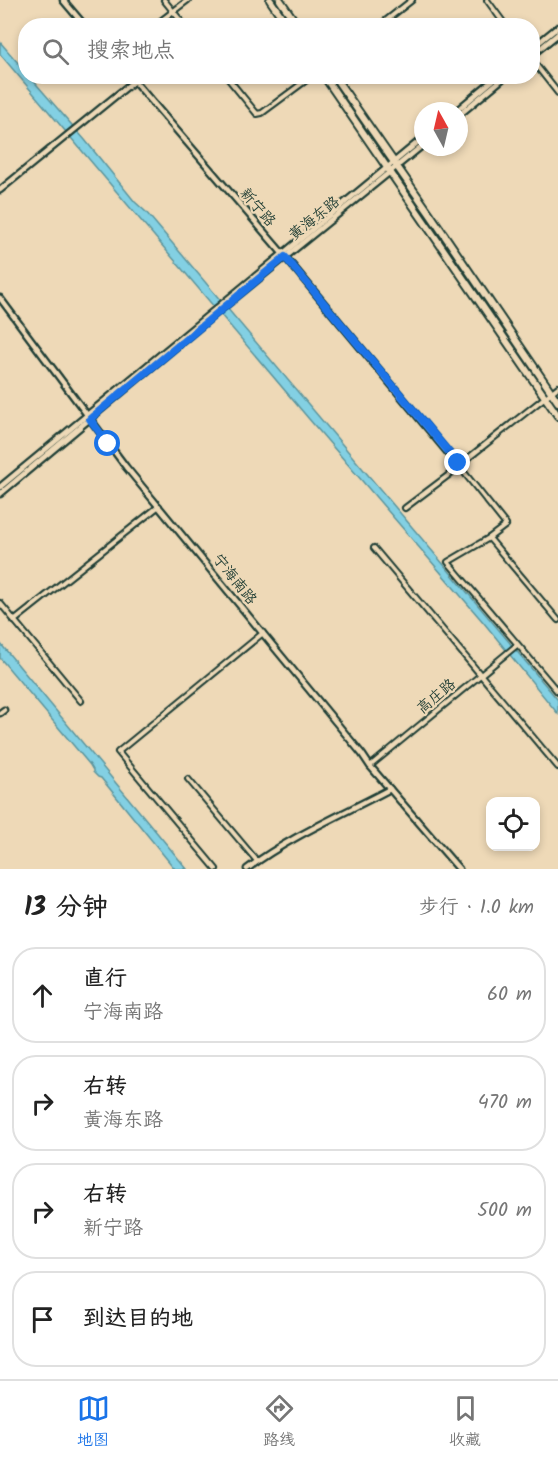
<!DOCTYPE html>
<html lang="zh">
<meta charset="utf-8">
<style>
:root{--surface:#fff;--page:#f2f2f2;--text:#222;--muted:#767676;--line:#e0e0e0;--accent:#1a73e8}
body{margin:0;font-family:Kalam,"LXGW WenKai TC",sans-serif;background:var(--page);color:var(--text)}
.controls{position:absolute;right:18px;bottom:18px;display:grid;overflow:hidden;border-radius:12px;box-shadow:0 3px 9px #0003}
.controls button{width:54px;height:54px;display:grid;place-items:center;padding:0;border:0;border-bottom:2px solid var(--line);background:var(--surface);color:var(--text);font:30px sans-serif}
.compass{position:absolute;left:414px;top:102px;width:54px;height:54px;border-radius:50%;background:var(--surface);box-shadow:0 3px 9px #0003;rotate:352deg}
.stop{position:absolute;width:18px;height:18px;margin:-14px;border:4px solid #1a73e8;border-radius:50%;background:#fff}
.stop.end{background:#1a73e8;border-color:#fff;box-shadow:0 2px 6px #0008}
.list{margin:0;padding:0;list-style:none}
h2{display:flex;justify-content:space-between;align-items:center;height:78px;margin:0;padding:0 24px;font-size:26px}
h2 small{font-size:20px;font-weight:400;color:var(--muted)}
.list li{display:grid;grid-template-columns:39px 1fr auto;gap:18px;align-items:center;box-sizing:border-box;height:96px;margin:0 12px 12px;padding:0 12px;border:2px solid var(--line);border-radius:24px}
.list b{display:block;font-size:22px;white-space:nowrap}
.list p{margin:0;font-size:20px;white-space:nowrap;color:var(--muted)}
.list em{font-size:20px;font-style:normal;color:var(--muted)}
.icon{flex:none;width:33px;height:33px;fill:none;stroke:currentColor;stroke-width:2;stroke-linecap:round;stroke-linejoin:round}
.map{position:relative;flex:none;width:558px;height:869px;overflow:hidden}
.search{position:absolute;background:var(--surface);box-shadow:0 3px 9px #0003;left:18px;right:18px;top:18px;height:66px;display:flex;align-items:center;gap:15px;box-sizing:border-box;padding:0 21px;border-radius:24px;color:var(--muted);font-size:22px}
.sheet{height:510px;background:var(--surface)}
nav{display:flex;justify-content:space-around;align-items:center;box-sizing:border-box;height:84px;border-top:2px solid var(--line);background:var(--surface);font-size:16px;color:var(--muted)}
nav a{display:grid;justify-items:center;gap:3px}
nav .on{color:var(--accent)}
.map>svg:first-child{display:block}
.water{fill:#83d0e3;stroke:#5b959d;stroke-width:1.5}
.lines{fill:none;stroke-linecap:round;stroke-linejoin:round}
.minor-casing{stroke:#1f3d34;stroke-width:8}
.tertiary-casing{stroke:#1f3d34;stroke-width:9}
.primary-casing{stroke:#1f3d34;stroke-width:10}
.minor{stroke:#eed9b7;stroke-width:4}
.tertiary{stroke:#eed9b7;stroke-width:4.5}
.primary{stroke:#eed9b7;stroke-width:6}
.route{stroke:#1a73e8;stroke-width:8}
.labels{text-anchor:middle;stroke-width:4.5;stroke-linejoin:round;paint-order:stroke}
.street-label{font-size:15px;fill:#1f3d34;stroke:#eed9b7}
</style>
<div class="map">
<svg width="558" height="869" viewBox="0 0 558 869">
<rect width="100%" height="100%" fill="#eed9b7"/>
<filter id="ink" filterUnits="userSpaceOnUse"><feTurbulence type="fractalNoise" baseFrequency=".0167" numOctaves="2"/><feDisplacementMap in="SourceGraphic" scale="12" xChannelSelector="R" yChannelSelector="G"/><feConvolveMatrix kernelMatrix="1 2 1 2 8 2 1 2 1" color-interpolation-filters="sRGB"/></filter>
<g filter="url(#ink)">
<g class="water">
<polygon points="0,42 25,71 26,76 30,77 85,140 135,202 146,212 558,700 558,714 484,623 309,419 0,54"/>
<polygon points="0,643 187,869 175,869 101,778 98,777 93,772 93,770 90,765 0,658"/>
</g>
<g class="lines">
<g class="minor-casing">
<g id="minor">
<polyline points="164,0 185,26"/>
<polyline points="487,0 506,26"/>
<polyline points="154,26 188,0"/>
<polyline points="379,26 412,0"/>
<polyline points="532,60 558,93"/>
<polyline points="226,76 257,114 262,113 312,76"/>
<polyline points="459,466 506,525 489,538 558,620"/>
<polyline points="405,508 458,468 462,463 558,387"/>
<polyline points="489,538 448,562 558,692"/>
<polyline points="374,548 558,767"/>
<polyline points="0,603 81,701"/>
<polyline points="14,621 159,506"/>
<polyline points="370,766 517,645"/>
<polyline points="188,779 257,861"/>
<polyline points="216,869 118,752 263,633"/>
</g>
</g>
<g class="tertiary-casing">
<g id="tertiary">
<polyline points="63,0 85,26"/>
<polyline points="532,48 558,27"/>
<polyline points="532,55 558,34"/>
<polyline points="130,76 282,253 459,466"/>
<polyline points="456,111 498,76"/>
<polyline points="459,115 506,76"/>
<polyline points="0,190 134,81"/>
<polyline points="0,298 126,467 362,754 370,766 459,869"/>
<polyline points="0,487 423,138"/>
<polyline points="0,494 214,315 423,145"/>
<polyline points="0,713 4,710"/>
<path d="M247,869c42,-32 96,-55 143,-80"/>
</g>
</g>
<g class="primary-casing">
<g id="primary">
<polyline points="270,0 288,26"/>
<polyline points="280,0 298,26"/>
<polyline points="324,76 558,416"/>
<polyline points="334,76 430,214 558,402"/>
</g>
</g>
<use href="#minor" class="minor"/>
<use href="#tertiary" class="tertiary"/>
<use href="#primary" class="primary"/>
</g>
</g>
<g class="lines" filter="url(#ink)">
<polyline class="route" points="108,444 90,419 285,257 458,463"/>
</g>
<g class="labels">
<g class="street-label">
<text transform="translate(258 207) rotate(49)" y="5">新宁路</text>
<text transform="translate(314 218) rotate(-39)" y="5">黄海东路</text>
<text transform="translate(235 579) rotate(51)" y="5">宁海南路</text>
<text transform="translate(436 696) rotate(-40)" y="5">高庄路</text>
</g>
</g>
</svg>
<div class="controls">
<button><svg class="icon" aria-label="locate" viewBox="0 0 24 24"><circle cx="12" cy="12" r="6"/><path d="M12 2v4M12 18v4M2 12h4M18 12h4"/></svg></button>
</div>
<svg class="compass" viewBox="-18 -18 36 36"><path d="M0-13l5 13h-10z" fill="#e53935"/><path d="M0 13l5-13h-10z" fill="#767676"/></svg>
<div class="stop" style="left:108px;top:444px"></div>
<div class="stop end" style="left:458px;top:463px"></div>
<div class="search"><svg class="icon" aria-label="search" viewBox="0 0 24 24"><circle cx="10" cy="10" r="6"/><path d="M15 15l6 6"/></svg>搜索地点</div>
</div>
<section class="sheet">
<h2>13 分钟<small>步行 · 1.0 km</small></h2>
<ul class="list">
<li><svg class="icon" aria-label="ahead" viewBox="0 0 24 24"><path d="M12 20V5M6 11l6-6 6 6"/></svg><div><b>直行</b><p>宁海南路</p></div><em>60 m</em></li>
<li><svg class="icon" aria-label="right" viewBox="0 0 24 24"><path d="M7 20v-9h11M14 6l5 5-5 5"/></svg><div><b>右转</b><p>黄海东路</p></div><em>470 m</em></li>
<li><svg class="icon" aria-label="right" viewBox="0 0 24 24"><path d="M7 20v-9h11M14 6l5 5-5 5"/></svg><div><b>右转</b><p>新宁路</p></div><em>500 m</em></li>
<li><svg class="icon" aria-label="arrive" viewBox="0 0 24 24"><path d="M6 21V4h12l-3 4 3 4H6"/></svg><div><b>到达目的地</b></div></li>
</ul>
</section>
<nav>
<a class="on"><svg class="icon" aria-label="map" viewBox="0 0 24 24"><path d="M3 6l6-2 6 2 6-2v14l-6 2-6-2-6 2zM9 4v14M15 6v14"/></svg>地图</a>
<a><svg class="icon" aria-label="directions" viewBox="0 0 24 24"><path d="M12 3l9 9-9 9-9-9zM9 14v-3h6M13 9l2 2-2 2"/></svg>路线</a>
<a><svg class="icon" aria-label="saved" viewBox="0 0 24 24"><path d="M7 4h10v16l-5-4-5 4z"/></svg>收藏</a>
</nav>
